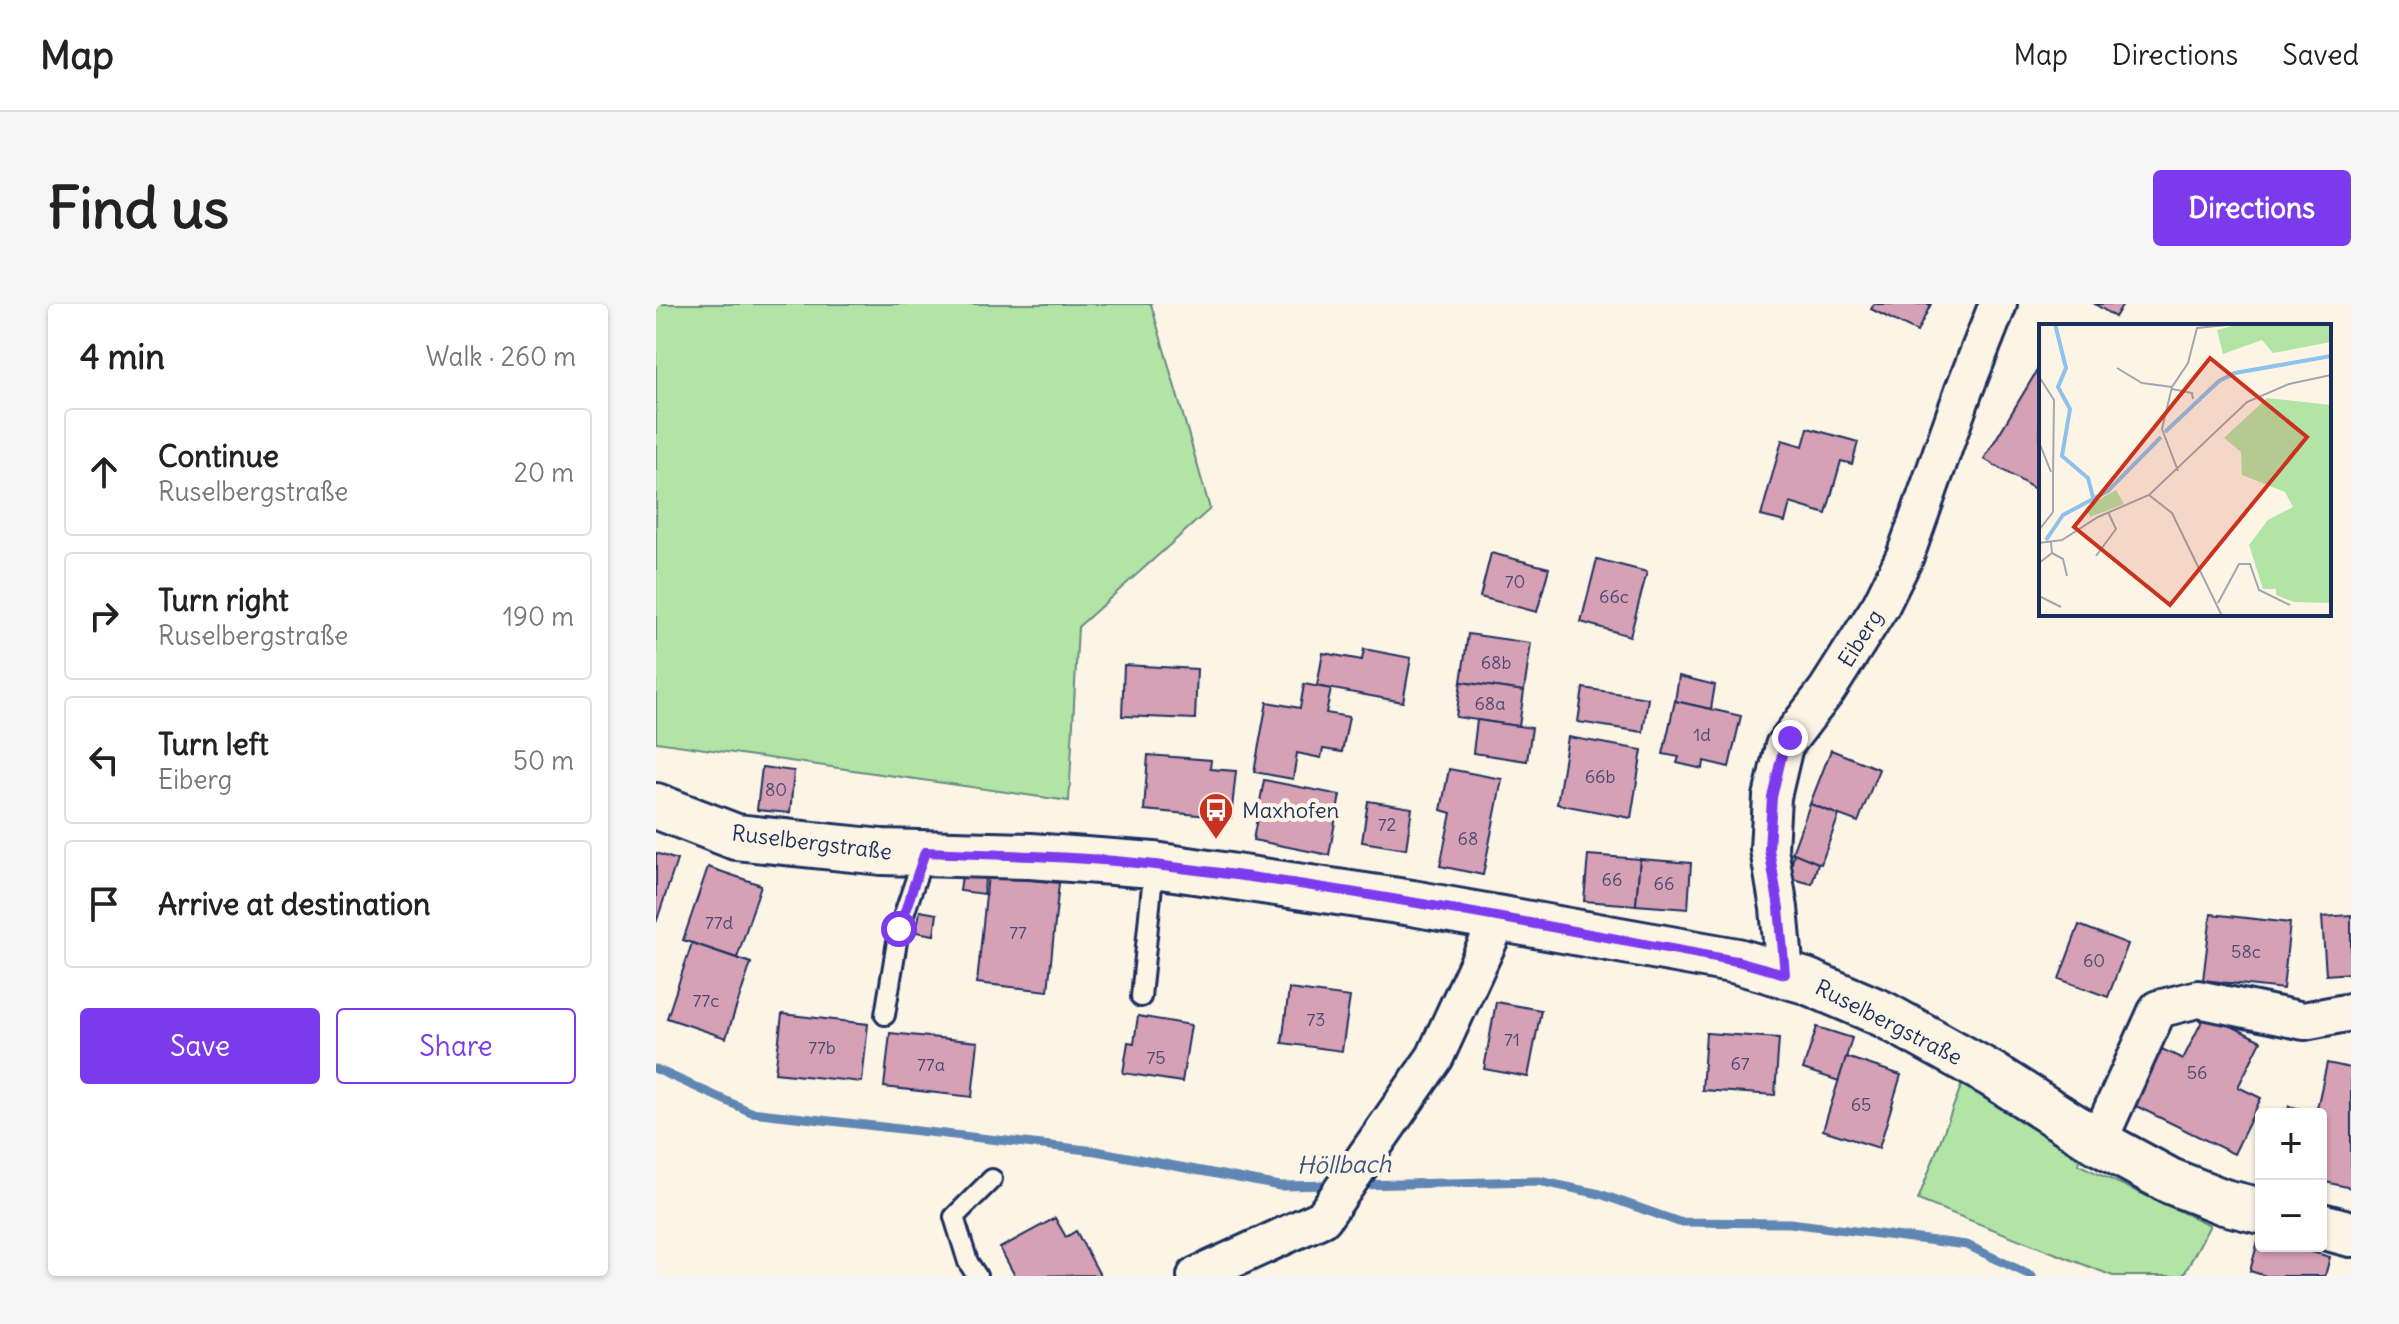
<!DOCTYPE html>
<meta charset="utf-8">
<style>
:root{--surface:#fff;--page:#f6f6f6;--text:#222;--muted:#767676;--line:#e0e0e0;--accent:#7c3aed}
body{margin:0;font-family:Delius,sans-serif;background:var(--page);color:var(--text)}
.controls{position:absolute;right:24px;bottom:24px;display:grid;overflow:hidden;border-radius:8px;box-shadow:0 2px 6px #0004}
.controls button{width:72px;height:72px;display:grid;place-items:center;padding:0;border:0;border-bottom:2px solid var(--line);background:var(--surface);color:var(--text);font:40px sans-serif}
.stop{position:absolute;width:24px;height:24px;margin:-18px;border:6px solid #7c3aed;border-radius:50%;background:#fff}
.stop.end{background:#7c3aed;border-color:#fff;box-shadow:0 2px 8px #0008}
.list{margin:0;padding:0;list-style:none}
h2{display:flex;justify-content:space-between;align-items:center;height:104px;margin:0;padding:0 32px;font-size:34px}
h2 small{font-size:26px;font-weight:400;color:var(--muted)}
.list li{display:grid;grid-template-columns:52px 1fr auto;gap:24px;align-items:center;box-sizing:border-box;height:128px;margin:0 16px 16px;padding:0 16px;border:2px solid var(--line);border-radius:8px}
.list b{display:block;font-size:30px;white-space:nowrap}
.list p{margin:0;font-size:26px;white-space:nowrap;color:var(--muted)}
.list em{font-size:26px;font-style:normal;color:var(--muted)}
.actions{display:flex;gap:16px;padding:24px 32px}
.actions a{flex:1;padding:18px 0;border:2px solid var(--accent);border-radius:8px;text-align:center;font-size:28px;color:var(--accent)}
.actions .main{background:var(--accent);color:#fff}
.icon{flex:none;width:44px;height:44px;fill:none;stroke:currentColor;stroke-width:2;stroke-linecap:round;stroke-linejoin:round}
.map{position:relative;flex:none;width:1695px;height:972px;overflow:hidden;border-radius:8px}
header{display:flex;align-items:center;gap:48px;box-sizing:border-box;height:112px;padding:0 40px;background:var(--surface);border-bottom:2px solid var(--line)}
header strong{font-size:38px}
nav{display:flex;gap:44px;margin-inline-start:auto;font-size:28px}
.intro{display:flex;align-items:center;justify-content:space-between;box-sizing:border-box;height:192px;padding:0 48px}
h1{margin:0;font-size:56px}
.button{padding:20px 36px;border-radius:8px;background:var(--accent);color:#fff;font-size:28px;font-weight:700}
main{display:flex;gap:48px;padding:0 48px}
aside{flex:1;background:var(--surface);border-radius:8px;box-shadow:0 2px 6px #0004}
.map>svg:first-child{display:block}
.green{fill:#b2e4a5;stroke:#668a82;stroke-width:2}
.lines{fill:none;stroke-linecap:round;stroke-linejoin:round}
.stream{stroke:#6087b3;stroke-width:9}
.building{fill:#d6a0b5;stroke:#1b2f5e;stroke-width:2}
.service-casing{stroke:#1b2f5e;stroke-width:24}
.minor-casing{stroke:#1b2f5e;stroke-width:42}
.secondary-casing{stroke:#1b2f5e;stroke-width:50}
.service{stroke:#fcf5e5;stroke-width:18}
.minor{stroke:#fcf5e5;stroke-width:36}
.secondary{stroke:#fcf5e5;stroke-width:44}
.route{stroke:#7c3aed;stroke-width:10}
.labels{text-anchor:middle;stroke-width:8;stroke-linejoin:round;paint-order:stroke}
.number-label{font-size:18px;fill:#4a4b74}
.street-label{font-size:22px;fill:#1b2f5e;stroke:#fcf5e5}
.poi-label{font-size:22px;fill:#1b2f5e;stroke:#fcf5e5;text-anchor:start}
.water-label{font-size:24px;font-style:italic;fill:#385481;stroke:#fcf5e5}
.inset-river{fill:none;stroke:#8ec1eb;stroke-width:4}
.inset-road{fill:none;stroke:#a2a6af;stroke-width:2}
.view{fill:#c8321e;fill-opacity:0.15;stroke:#c8321e;stroke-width:4}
.inset-edge{fill:none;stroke:#1b2f5e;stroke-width:4}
</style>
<header>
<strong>Map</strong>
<nav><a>Map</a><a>Directions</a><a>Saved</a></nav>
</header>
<div class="intro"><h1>Find us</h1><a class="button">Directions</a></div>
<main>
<aside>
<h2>4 min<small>Walk · 260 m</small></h2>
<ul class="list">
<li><svg class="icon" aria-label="ahead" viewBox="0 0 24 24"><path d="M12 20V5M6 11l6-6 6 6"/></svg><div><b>Continue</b><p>Ruselbergstraße</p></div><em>20 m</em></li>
<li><svg class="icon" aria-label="right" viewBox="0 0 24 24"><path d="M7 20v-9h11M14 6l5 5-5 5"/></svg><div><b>Turn right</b><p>Ruselbergstraße</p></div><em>190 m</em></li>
<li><svg class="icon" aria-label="left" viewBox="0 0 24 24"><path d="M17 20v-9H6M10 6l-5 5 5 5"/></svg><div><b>Turn left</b><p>Eiberg</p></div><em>50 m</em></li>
<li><svg class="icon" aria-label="arrive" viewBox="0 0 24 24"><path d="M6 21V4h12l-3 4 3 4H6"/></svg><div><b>Arrive at destination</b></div></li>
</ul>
<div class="actions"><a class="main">Save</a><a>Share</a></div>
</aside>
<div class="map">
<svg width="1695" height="972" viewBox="0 0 1695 972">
<rect width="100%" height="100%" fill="#fcf5e5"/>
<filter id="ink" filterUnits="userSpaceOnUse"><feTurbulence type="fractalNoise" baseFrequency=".0125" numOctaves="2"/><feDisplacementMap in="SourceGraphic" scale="16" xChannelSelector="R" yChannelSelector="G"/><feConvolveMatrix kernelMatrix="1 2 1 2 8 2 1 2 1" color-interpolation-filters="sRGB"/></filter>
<g filter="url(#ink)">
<g class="green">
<polygon points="0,0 495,0 554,205 422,323 413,497 0,438"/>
<polygon points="1307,777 1424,846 1423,861 1554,921 1527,972 1457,972 1262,896"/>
</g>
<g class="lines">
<g class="stream">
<polyline points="0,765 95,808 440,847 624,882 678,881"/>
<polyline points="701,881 883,877 944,890 1023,918 1134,919 1311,941 1376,972"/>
</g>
</g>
<g class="building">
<polygon points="1218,0 1275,0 1261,28 1215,5"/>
<polygon points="1439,0 1467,0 1459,13"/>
<polygon points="1382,65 1385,67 1384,188 1328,155"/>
<polygon points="1152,124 1202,138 1196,160 1185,157 1170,210 1134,199 1129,218 1105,212 1126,136 1147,142"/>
<polygon points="835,249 893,264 881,308 824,293"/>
<polygon points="941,255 991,268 974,332 925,318"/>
<polygon points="812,330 875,339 868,387 805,378"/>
<polygon points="708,345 755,354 747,398 661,382 667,349 706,356"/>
<polygon points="468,361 541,365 539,415 466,412"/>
<polygon points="1023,372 1059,381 1055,405 1019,397"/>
<polygon points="805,378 868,387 863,422 800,413"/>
<polygon points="648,380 675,385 670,409 693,413 686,448 667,445 665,454 641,449 637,475 598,468 611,398 644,404"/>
<polygon points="927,384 992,394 987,428 922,418"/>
<polygon points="1019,397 1085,412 1073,463 1048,457 1047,465 1021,459 1023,453 1007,450"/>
<polygon points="821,416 876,424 871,457 817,449"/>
<polygon points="912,433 986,446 975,514 901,500"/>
<polygon points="1175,446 1223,465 1202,518 1154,500"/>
<polygon points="492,451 555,456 554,465 580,467 575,514 488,506"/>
<polygon points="106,463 138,467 134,509 101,506"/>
<polygon points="793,465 846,475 827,571 784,562 795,509 785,506"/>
<polygon points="608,476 684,491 673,551 597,536"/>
<polygon points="712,497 756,504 750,545 706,538"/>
<polygon points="1154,500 1183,511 1165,560 1136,549"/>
<polygon points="0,549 21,556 0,619"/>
<polygon points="1138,549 1162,559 1156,580 1133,574"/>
<polygon points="932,551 984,555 980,601 928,597"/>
<polygon points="984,555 1035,559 1032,605 980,601"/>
<polygon points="52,563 105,581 81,654 27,636"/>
<polygon points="306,571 329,574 328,590 304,587"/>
<polygon points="332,571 403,579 392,687 321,679"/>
<polygon points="264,607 281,610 278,631 260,628"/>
<polygon points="1555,610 1634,619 1627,685 1547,676"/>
<polygon points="1695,611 1695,669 1670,671 1666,613"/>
<polygon points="1423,621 1472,640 1452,693 1403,675"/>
<polygon points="36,639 95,659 70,734 11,714"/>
<polygon points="633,685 694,693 686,747 626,739"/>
<polygon points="840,698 885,706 872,773 828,765"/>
<polygon points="1550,709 1605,737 1582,783 1605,794 1578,850 1478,801 1506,745 1527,755"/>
<polygon points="126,710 212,720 206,778 119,769"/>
<polygon points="482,712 535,721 526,778 467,769 472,738 478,739"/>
<polygon points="1161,723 1196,734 1183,777 1147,765"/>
<polygon points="234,729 322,738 316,793 228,783"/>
<polygon points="1050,729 1123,734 1119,791 1046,786"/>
<polygon points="1190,753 1245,771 1223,844 1167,826"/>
<polygon points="1671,759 1695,764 1695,884 1665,877 1665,810 1631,810 1633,802 1660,809"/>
<polygon points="399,914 410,933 420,927 444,971 359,972 344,944"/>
<polygon points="1603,933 1605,942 1634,942 1674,953 1669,972 1610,972 1594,967"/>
</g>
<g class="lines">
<g class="service-casing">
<g id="service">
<polyline points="485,693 498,561"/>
<polyline points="229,711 243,625 268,551"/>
<polyline points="321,972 312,958 298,913 336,875"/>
</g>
</g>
<g class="minor-casing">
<g id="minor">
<polyline points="1129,670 1123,604 1113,545 1116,493 1128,442 1171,386 1225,301 1249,252 1308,86 1342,0"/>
<polyline points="1442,838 1502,705 1542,695 1648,717 1695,708"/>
<polyline points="540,972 667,914 779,753 843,614"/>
</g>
</g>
<g class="secondary-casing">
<g id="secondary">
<polyline points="0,502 80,533 226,548 374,552 498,561 756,599 1081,657 1150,677 1227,710 1335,770 1442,838 1514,877 1568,898 1605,907"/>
<polyline points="1665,922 1695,930"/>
</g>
</g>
<use href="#service" class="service"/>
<use href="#minor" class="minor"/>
<use href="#secondary" class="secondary"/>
</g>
</g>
<g class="lines" filter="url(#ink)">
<path class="route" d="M243,625l26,-77c76,3 154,4 230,13 195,22 389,61 582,96l48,13 -6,-66 -10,-59 3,-52 12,-51 6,-8"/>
</g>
<defs>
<g id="bus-pin" transform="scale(1.8)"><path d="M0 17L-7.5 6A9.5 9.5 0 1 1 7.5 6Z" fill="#c8321e" stroke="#fcf5e5"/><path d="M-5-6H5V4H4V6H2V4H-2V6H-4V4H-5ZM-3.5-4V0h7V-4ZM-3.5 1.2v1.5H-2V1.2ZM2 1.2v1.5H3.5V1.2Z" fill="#fff"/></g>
</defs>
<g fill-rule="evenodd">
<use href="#bus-pin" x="560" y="506"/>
</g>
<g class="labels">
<g class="number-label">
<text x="859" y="284">70</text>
<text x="958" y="299">66c</text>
<text x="840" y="365">68b</text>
<text x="834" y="406">68a</text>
<text x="1046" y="437">1d</text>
<text x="944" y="479">66b</text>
<text x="120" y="492">80</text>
<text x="731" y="527">72</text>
<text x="812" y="541">68</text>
<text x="956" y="582">66</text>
<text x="1008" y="586">66</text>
<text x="63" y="625">77d</text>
<text x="362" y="635">77</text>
<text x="1590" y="654">58c</text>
<text x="1438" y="663">60</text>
<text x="50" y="703">77c</text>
<text x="660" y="722">73</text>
<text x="856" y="742">71</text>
<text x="166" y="750">77b</text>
<text x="500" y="760">75</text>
<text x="1084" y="766">67</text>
<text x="275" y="767">77a</text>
<text x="1541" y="775">56</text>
<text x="1205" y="807">65</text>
</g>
<g class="street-label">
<text transform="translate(1204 334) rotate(-58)" y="8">Eiberg</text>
<text transform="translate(156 538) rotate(7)" y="8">Ruselbergstraße</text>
<text transform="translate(1233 718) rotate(27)" y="8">Ruselbergstraße</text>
</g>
<g class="poi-label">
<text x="586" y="514">Maxhofen</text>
</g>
<g class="water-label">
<text transform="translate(688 861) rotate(-1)" y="8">Höllbach</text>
</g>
</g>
<g transform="translate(1383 20)">
<rect width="292" height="292" fill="#fcf5e5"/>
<path d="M200,0h92v18l-58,11 -11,-13 -39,14 -6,-24zM228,74l64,7v198l-37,-1 -18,-7v-6h-13l-14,-44 19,-25 25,-13 -8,-15 -43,-17 -1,-23 -17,-14zM77,166l8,14 -34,13 -4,-10z" fill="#b2e4a5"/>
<path class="inset-river" d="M16,0l11,44 -8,19 12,22 -8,47 26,22 5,19M126,108l54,-51 16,-8 96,-17M7,216l17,-25 45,-24 53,-54"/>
<path class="inset-road" d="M78,44l25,15 30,4M133,65l20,4 1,6M0,118l12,30M139,147l-16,-42 10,-42 16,-24 9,-35 39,-4M110,171l23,18 50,103M0,206l14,-18v-36l1,-76 -14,-22M0,219l23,-3 36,-23 51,-22 98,-93 42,-18 42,-9M13,229l11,6 4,17M57,232l20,-27 -8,-17M0,239l13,-10 -1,-11M0,272l22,11M179,279l21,-39h11l9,26 31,15"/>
<path class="view" d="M171,34l97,79 -137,168 -96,-78z"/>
<rect width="292" height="292" class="inset-edge"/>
</g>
</svg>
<div class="controls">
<button>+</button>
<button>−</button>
</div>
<div class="stop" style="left:243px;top:625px"></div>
<div class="stop end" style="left:1134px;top:434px"></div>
</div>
</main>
